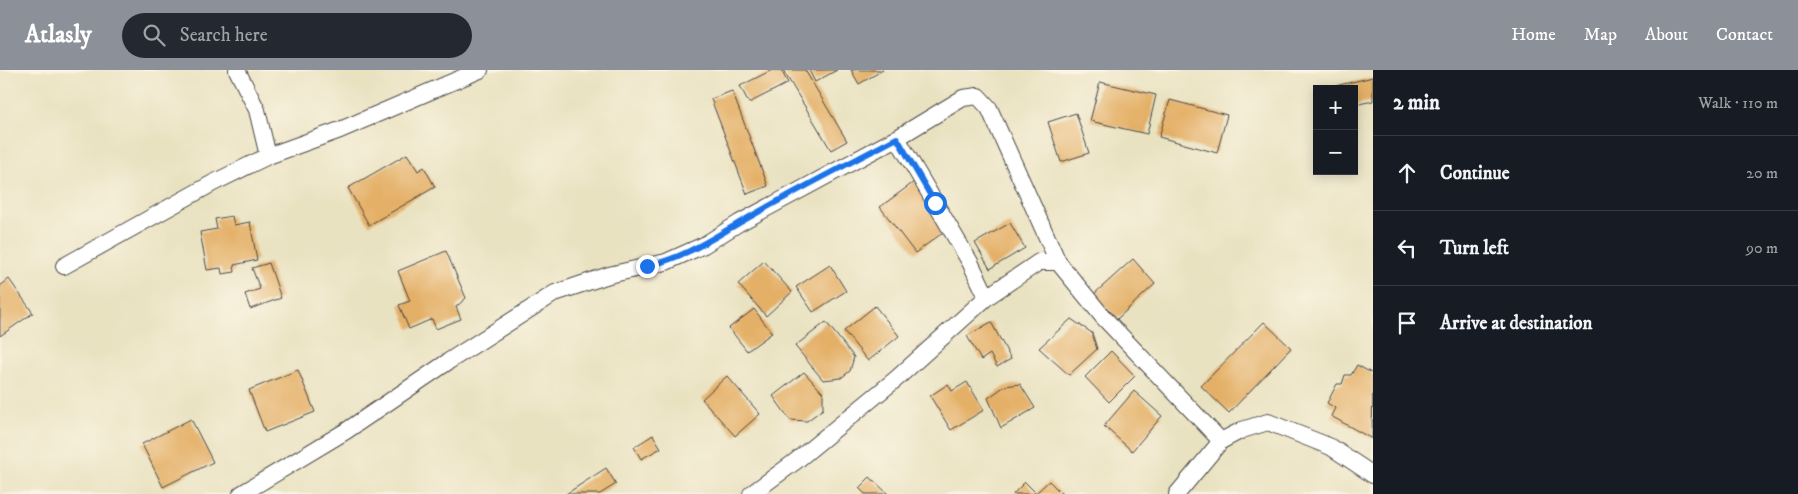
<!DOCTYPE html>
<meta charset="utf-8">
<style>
:root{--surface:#171b24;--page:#242831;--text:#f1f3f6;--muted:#9ea1a6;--line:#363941;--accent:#8c9099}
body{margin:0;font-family:"IM FELL DW Pica",serif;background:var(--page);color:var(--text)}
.controls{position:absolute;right:15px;top:15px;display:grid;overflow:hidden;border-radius:0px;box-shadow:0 2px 12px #0003}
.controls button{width:45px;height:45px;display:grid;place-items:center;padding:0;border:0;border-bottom:1px solid var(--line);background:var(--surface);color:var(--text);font:25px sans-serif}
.stop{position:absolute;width:15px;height:15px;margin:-11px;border:4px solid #1a73e8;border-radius:50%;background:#fff}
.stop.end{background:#1a73e8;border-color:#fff;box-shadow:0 1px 5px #0008}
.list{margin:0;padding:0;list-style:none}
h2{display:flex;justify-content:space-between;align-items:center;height:65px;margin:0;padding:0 20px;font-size:21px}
h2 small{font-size:16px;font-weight:400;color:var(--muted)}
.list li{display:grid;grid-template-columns:32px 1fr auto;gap:15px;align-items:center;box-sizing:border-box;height:75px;padding:0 20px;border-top:1px solid var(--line)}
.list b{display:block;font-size:19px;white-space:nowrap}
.list em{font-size:16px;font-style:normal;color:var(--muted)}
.icon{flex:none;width:28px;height:28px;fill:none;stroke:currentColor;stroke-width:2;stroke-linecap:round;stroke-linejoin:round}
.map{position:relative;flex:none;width:1373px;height:424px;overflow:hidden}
header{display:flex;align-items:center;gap:30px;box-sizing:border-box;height:70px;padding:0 25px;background:var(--accent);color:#fff}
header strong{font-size:24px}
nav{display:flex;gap:28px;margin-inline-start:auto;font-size:18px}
.search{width:350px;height:45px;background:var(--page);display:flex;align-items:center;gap:12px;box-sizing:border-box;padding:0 18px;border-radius:28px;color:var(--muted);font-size:19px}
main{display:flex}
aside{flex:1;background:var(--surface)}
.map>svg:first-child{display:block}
.building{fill:#e4b068}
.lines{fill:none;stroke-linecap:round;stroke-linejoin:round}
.street-casing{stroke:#484642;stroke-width:18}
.street{stroke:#fff;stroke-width:16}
.route{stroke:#1a73e8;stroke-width:6}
</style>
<header>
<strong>Atlasly</strong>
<div class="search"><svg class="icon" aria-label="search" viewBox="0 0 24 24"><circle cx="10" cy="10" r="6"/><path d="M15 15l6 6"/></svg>Search here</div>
<nav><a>Home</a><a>Map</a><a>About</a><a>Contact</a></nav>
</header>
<main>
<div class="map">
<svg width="1373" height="424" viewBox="0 0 1373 424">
<rect width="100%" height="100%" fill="#fcf5e5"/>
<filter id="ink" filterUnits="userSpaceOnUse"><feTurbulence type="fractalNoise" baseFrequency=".02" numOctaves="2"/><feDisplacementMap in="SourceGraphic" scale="10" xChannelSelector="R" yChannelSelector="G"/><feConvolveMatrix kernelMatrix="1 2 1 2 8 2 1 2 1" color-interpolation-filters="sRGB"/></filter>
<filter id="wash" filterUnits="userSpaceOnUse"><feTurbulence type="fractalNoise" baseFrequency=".0096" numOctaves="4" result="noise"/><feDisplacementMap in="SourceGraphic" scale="20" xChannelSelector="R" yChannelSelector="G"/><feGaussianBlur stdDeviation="1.12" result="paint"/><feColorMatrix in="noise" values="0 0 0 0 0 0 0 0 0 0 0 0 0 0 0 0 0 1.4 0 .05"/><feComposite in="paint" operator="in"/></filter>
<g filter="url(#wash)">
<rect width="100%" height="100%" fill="#e9e2c1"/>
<g id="blocks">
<g class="building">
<polygon points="772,0 781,0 788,13 749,33 740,16"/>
<polygon points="783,0 805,0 847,71 831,80"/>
<polygon points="809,0 837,0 815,12"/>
<polygon points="851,0 883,0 859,14"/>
<polygon points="1373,7 1373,31 1354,35 1354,19 1335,19 1335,16"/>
<polygon points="1100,12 1156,25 1147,64 1090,51"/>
<polygon points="732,21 768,116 747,124 711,29"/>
<polygon points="1170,30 1227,45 1217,83 1159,67"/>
<polygon points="1076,43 1089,83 1061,92 1048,52"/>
<polygon points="407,84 418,101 424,97 435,117 369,155 348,118"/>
<polygon points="914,112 948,159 915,183 880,137"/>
<polygon points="232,146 234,155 250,152 257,190 234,195 235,202 222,204 221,198 207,200 200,162 217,159 215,149"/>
<polygon points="1010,153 1025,178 990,199 975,173"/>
<polygon points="446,181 466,228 456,237 461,249 436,259 432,249 409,259 399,235 410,231 398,201"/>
<polygon points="1133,189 1155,214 1117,249 1094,224"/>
<polygon points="764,191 792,222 766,246 738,214"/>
<polygon points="269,193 281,228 250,239 245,224 260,219 252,198"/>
<polygon points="830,195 846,221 813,242 796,217"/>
<polygon points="9,209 33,243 0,266 0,216"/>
<polygon points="875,236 899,266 868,291 844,261"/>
<polygon points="754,239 772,263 747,281 729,258"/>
<polygon points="1071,249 1092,263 1097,279 1069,305 1039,278"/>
<polygon points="826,252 854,287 850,301 841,308 823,310 795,276"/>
<polygon points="991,252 1011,289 997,297 990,284 981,290 967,266"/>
<polygon points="1264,252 1291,278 1229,343 1201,316"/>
<polygon points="1111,281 1135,306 1109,332 1085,307"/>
<polygon points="1357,295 1373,304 1372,369 1331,346 1335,338 1327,333 1337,314 1342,314 1345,305 1351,305"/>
<polygon points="298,300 315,342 265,362 249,320"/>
<polygon points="804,302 823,323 823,339 807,351 790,350 773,326"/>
<polygon points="727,306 760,344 735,366 702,329"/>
<polygon points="967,312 984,340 951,360 930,326 948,314 952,321"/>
<polygon points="1020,314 1035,338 1001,358 988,328 1005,316"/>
<polygon points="1134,321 1162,346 1132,381 1104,356"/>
<polygon points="191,349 213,392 163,417 142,374"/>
<polygon points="653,365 661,378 641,389 634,377"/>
<polygon points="606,398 616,414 600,424 566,424"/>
<polygon points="870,407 888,424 865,424 859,418"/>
<polygon points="1049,411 1062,424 1013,424 1025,412 1036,423"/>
</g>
</g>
</g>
<g filter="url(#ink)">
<use href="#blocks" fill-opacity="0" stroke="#484642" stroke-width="1"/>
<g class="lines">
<g class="street-casing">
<g id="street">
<polyline points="237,0 257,40 268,86"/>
<polyline points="897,68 963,28 978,26 989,38 1058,192"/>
<polyline points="64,196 213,113 268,86 340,60 480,0"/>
<polyline points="241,424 346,361 449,291 555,223 609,205 666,192 704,175 739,153 897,68 970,192 987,227"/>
<polyline points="751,424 796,391 896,309 987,227 1039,192 1058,192 1103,247 1221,371"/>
<polyline points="1177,424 1221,371 1242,360 1268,352 1331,377 1373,405"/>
</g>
</g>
<use href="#street" class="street"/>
</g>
</g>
<g class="lines" filter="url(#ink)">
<path class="route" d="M647,196c36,-8 61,-25 92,-43 52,-30 105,-57 158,-85l38,65"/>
</g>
</svg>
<div class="controls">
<button>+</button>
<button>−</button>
</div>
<div class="stop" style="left:935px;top:133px"></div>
<div class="stop end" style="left:647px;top:196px"></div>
</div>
<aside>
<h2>2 min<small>Walk · 110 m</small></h2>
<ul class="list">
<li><svg class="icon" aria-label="ahead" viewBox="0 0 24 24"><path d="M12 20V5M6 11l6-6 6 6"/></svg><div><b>Continue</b></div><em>20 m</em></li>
<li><svg class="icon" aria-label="left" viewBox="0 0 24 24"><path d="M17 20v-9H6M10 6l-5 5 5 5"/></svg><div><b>Turn left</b></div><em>90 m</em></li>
<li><svg class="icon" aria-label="arrive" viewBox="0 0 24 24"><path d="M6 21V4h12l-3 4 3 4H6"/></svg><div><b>Arrive at destination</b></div></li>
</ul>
</aside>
</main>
